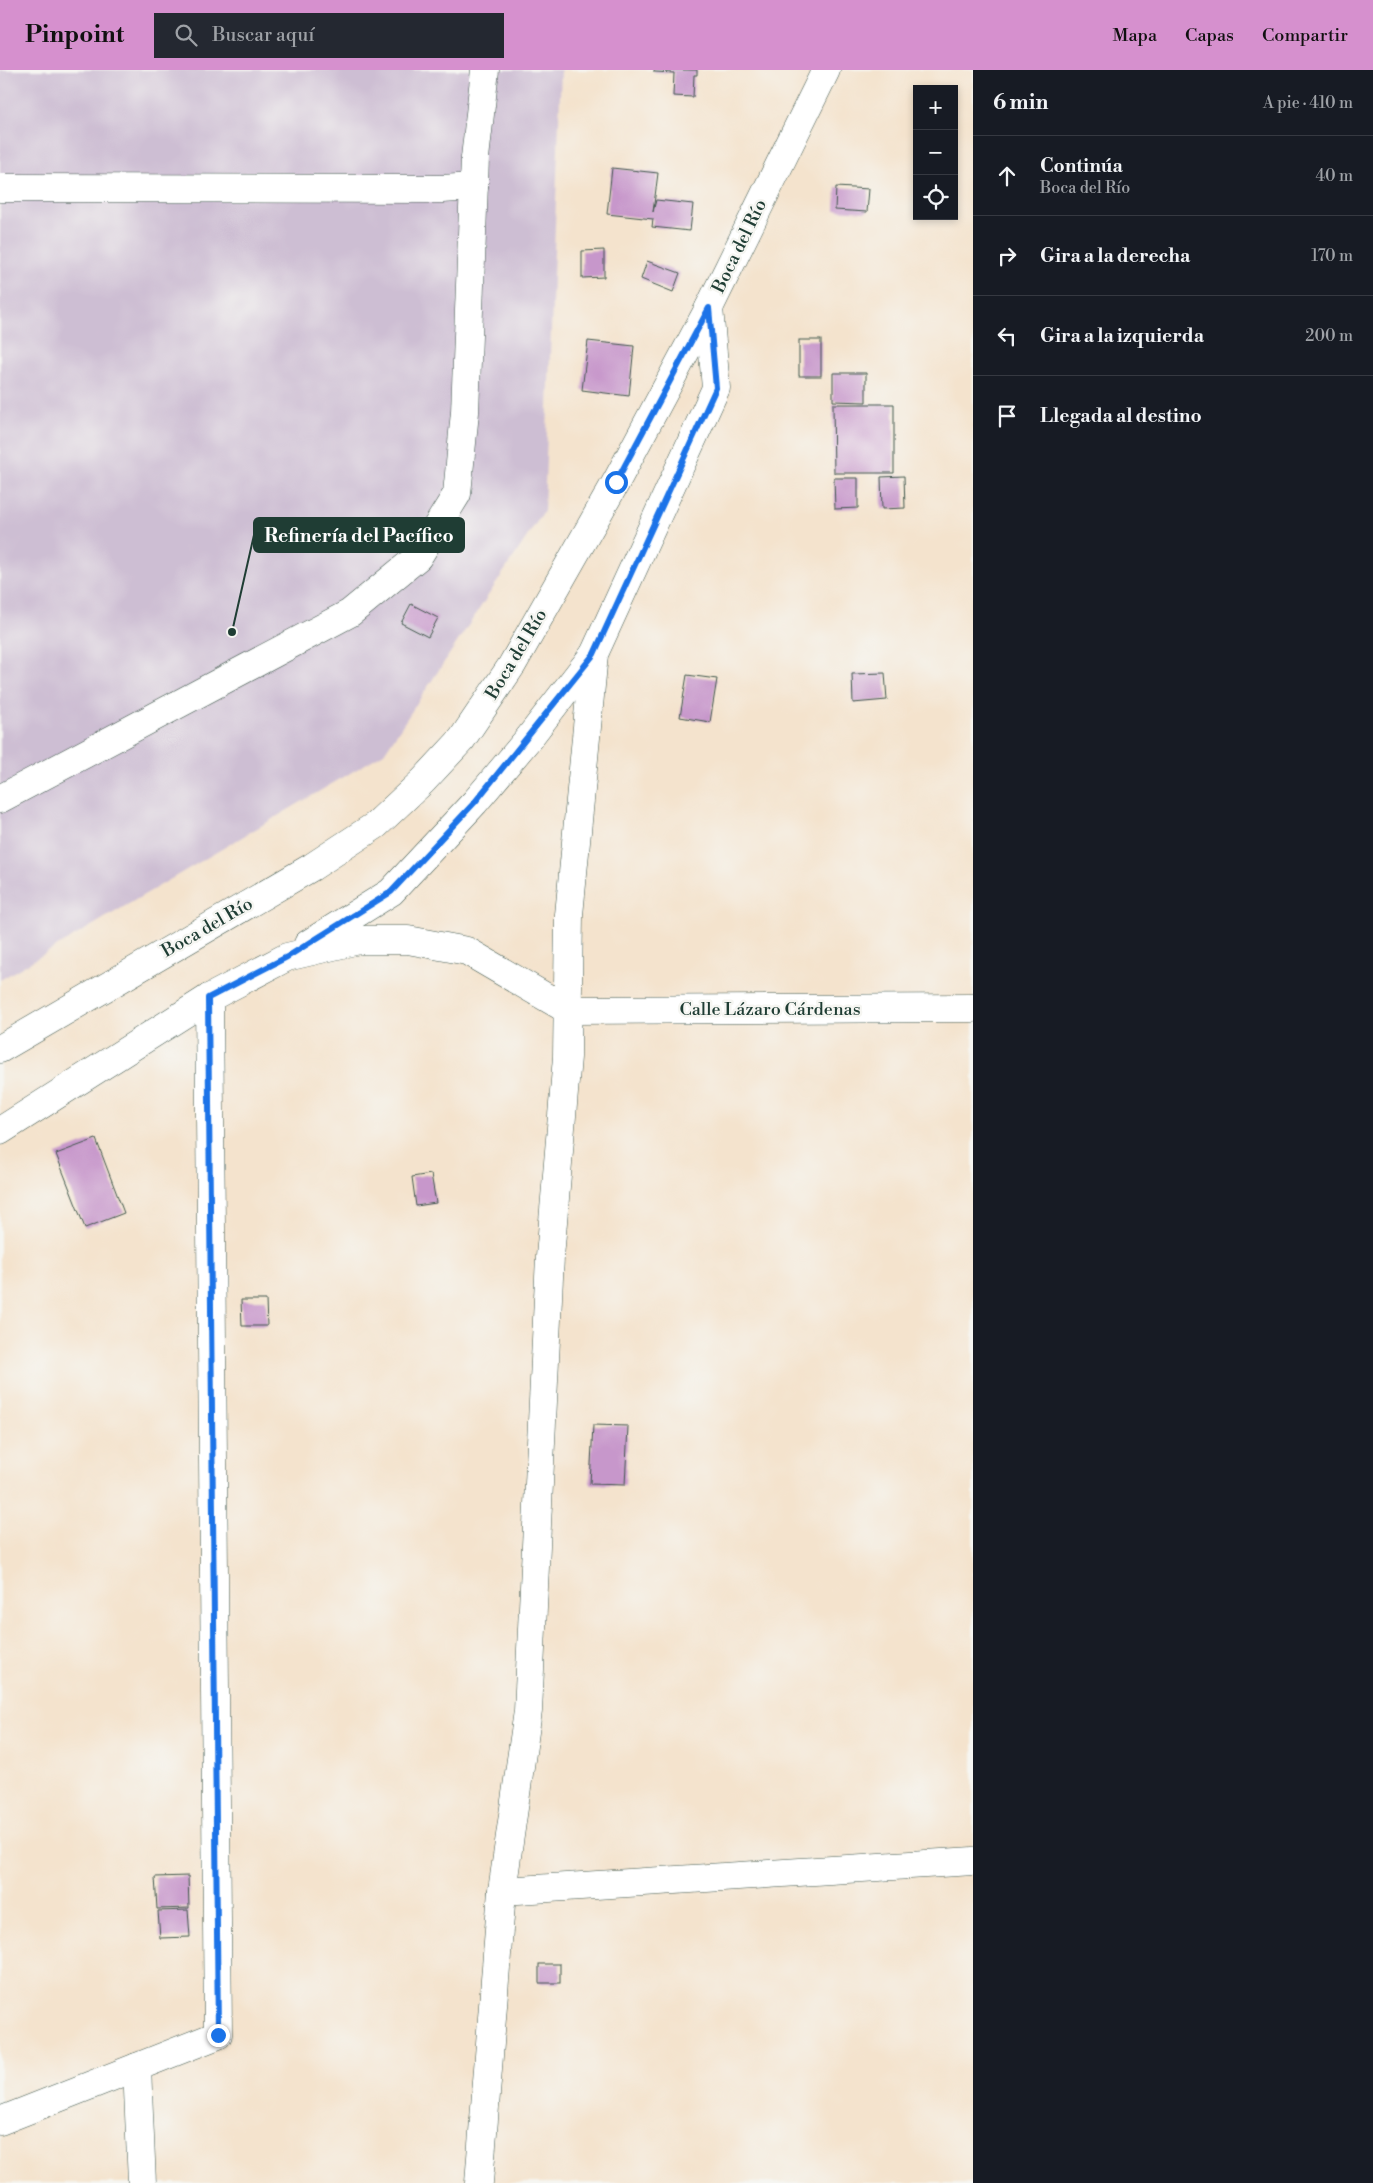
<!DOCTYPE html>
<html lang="es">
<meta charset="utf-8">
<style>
:root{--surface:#171b24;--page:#242831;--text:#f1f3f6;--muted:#9ea1a6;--line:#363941;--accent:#d690ce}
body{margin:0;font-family:"Libre Bodoni",serif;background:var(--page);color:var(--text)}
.controls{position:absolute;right:15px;top:15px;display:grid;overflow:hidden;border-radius:0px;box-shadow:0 2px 8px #0003}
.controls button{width:45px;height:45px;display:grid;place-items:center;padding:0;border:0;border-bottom:1px solid var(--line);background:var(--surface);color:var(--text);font:25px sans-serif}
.stop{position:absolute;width:15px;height:15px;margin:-11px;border:4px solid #1a73e8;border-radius:50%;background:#fff}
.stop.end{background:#1a73e8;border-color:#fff;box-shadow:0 1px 5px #0008}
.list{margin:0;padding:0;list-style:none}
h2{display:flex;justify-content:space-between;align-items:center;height:65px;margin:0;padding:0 20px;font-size:21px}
h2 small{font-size:16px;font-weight:400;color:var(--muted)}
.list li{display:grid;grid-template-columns:32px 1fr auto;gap:15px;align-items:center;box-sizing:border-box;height:80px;padding:0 20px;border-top:1px solid var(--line)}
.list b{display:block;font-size:19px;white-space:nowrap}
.list p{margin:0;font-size:16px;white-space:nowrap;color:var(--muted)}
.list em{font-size:16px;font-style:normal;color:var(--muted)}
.icon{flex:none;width:28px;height:28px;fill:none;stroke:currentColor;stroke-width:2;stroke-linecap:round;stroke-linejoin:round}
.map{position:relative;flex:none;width:973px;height:2113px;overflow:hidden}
header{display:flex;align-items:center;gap:30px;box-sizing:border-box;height:70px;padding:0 25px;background:var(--accent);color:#111}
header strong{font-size:24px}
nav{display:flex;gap:28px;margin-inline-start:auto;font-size:18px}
.search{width:350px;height:45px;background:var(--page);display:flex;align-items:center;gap:12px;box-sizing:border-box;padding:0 18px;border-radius:0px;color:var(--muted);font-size:19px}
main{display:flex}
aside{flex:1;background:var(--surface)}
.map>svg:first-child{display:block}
.industrial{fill:#cdbed3}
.building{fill:#c797cb}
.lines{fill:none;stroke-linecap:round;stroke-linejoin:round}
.minor-casing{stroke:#3f564b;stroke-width:29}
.minor{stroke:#fff;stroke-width:28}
.route{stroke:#1a73e8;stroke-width:6}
.labels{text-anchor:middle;stroke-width:5;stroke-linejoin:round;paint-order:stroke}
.street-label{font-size:18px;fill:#1f3d34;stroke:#f6f6f2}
.leader{fill:none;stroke:#1f3d34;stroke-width:2}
.callout-dot{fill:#1f3d34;stroke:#f6f6f2;stroke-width:2}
.callout{fill:#1f3d34;stroke:#1f3d34;stroke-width:2}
.callout-label{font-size:19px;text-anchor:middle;font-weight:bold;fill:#fff}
</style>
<header>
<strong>Pinpoint</strong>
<div class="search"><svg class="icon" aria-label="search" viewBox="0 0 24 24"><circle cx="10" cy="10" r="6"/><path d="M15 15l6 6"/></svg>Buscar aquí</div>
<nav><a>Mapa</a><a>Capas</a><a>Compartir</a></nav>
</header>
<main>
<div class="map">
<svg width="973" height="2113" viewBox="0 0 973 2113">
<rect width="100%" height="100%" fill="#f6f6f2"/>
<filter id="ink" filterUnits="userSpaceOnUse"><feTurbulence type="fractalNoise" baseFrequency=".02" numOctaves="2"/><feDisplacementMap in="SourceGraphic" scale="10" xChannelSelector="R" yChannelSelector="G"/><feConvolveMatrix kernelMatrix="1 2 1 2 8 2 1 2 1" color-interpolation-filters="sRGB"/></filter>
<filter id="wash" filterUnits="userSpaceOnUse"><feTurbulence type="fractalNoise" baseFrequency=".0096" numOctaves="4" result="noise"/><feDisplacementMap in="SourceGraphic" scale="20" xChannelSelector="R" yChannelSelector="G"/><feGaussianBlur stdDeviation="1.12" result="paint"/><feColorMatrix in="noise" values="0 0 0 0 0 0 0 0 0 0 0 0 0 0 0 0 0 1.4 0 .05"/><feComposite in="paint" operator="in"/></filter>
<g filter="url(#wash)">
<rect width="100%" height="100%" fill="#f4e3cd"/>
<polygon class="industrial" points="0,0 561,0 544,441 384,683 0,910"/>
<g id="blocks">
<g class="building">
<polygon points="654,0 697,0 697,5 694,5 693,27 673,26 674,3 654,2"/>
<polygon points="612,98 658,103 653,142 656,130 693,134 690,161 652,157 653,149 607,144"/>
<polygon points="836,117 869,119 867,142 835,140"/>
<polygon points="604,180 604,207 582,208 582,181"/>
<polygon points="647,191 680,203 673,222 641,209"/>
<rect x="799" y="270" width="22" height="36"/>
<polygon points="588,271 634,276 629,326 582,320"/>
<polygon points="833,303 866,303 866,332 833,331"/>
<polygon points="833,334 894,334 894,403 834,403"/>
<polygon points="904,406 905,438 882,439 881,407"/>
<polygon points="834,408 858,408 858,438 835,439"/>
<polygon points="411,534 438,548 428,567 401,553"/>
<polygon points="885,603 887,630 853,633 852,604"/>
<polygon points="687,605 717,609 710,652 680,647"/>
<polygon points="96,1069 124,1143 85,1158 56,1084"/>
<polygon points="431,1104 436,1133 416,1136 412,1107"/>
<polygon points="241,1230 266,1230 267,1256 242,1256"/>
<polygon points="593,1355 628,1356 625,1415 590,1414"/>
<polygon points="188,1806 189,1838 157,1839 155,1807"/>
<polygon points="188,1840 190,1867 160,1868 158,1841"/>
<rect x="539" y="1894" width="21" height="19"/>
</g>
</g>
</g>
<g filter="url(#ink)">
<use href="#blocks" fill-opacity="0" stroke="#3f564b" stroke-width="1"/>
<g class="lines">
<g class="minor-casing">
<g id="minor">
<polyline points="0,118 442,119 474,117"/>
<polyline points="0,729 350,543 418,487 457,424 465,342 475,88 485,0"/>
<polyline points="308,874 391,822 475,732 529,668 594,584"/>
<polyline points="0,979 312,797 376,755 423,711 462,669 512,595 616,412 709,238 826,0"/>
<polyline points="0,1061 209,928 287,887 359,870 408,870 467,881 568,940 973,938"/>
<polyline points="502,1821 973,1791"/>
<polyline points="137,1997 142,2113"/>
<polyline points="0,2051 218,1965 209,928"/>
<polyline points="479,2113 502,1821 528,1641 550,1187 567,987 569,845 594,584 716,318 709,238"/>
</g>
</g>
<use href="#minor" class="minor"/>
</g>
</g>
<g class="lines" filter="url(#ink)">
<polyline class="route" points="218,1965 208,928 287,887 391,822 475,732 594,584 716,318 709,238 616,412"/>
</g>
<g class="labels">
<g class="street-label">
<text transform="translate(739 176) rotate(-64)" y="6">Boca del Río</text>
<text transform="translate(516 584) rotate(-59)" y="6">Boca del Río</text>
<text transform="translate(207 857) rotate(-30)" y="6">Boca del Río</text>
<text x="770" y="945">Calle Lázaro Cárdenas</text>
</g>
</g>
<path class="leader" d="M232 562L254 465"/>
<circle class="callout-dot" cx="232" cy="562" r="5"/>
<rect class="callout" x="254" y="448" width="210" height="34" rx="5"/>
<g class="callout-label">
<text x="359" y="472">Refinería del Pacífico</text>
</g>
</svg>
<div class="controls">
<button>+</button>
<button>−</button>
<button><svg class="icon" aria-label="locate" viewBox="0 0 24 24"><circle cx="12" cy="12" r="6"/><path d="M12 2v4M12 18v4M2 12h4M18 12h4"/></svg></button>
</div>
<div class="stop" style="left:616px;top:412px"></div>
<div class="stop end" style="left:218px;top:1965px"></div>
</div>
<aside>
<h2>6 min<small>A pie · 410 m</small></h2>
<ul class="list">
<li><svg class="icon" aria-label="ahead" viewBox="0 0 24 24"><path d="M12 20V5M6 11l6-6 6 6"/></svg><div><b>Continúa</b><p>Boca del Río</p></div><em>40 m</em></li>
<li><svg class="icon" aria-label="right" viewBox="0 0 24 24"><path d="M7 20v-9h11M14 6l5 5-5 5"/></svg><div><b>Gira a la derecha</b></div><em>170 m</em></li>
<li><svg class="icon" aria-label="left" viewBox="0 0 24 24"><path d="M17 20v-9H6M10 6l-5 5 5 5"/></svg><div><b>Gira a la izquierda</b></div><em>200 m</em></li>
<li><svg class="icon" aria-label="arrive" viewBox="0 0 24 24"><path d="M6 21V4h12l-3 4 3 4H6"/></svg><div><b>Llegada al destino</b></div></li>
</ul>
</aside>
</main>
